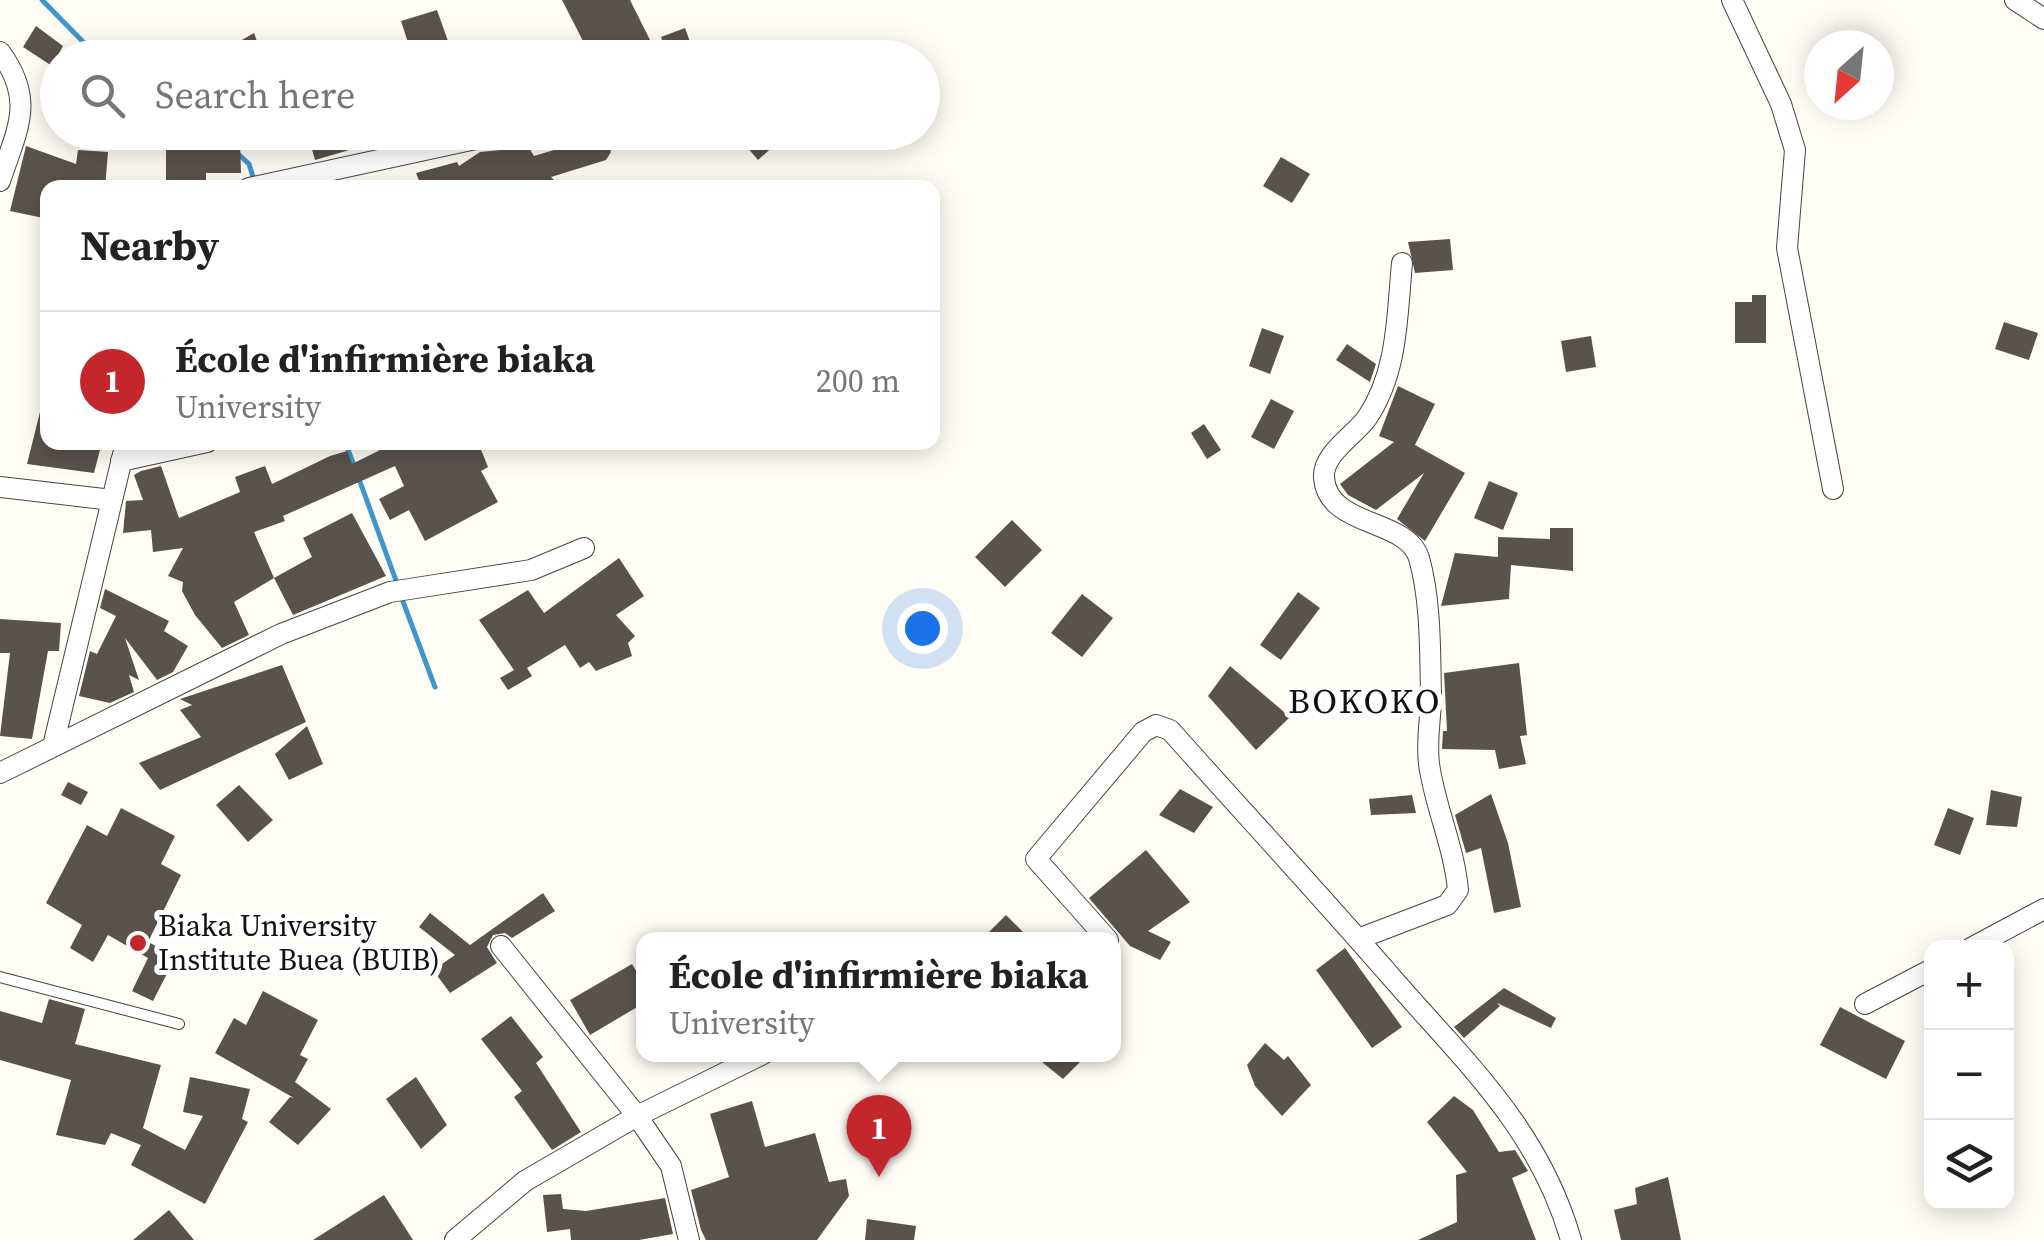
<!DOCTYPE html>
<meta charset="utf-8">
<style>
:root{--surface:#fff;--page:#f2f2f2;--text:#222;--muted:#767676;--line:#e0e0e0;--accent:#c4262e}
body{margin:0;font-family:"Source Serif 4",serif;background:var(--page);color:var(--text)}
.controls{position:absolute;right:30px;bottom:30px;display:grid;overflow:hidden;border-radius:20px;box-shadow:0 5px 25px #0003}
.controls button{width:90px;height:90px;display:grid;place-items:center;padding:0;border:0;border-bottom:2px solid var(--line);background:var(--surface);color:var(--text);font:50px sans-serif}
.compass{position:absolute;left:1804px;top:30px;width:90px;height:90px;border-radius:50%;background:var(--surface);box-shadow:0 5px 25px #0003;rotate:207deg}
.you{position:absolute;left:922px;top:628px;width:35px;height:35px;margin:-25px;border:8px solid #fff;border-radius:50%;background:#1a73e8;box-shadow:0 0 0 15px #1a73e833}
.badge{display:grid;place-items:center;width:65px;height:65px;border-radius:50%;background:var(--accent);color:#fff;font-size:32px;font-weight:700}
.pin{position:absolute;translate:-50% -82px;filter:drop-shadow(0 2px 5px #0008)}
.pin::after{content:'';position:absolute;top:52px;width:35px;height:30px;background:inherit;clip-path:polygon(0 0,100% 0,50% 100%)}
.popup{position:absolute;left:636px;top:932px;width:485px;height:130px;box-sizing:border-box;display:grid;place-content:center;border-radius:20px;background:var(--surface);filter:drop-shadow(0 2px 8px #0005);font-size:32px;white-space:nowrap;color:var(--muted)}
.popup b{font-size:38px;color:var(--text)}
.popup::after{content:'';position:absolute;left:50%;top:100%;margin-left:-20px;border:20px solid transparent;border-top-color:var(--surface)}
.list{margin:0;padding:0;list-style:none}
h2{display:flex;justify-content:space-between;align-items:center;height:130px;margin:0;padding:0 40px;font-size:42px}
h2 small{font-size:32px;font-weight:400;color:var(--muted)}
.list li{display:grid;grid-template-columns:65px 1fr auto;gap:30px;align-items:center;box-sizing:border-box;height:140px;padding:0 40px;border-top:2px solid var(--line)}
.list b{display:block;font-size:38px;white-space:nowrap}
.list p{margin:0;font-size:32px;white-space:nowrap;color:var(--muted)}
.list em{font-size:32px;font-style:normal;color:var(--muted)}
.icon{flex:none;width:55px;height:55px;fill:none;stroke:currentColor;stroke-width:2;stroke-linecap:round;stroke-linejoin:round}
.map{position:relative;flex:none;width:2044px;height:1240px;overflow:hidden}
.search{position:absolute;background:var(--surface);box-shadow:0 5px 25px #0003;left:40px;top:40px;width:900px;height:110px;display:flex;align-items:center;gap:25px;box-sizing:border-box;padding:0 35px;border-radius:55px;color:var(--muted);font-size:38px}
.panel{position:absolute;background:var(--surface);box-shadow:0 5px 25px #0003;left:40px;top:180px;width:900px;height:270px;border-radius:20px}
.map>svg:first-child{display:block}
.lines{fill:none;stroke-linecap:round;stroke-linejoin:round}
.stream{stroke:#3f96cf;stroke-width:5}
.building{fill:#5a524d}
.lane-casing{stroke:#444;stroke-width:12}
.street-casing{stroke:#444;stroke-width:22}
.lane{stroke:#fff;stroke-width:10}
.street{stroke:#fff;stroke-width:20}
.poi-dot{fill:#c4262e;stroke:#fff;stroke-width:4}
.labels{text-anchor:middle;stroke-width:10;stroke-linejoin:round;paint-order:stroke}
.poi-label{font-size:30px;fill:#111;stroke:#fff;text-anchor:start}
.quarter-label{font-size:35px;letter-spacing:2.5px;fill:#111;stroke:#fff}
</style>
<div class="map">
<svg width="2044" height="1240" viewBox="0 0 2044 1240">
<rect width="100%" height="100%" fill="#fffdf5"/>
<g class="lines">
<g class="stream">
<polyline points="42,0 99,58"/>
<polyline points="217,132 229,144"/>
<polyline points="236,152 249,164 254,180"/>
<polyline points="345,442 355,468"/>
<polyline points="359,479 398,586"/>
<polyline points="401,596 435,687"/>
</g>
</g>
<g class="building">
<polygon points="562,0 630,0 652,44 639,58 556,58 585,45"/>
<polygon points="437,10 454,58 413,58 401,21"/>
<polygon points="36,26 63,46 52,66 23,47"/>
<polygon points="685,28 694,53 669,58 661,37"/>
<polygon points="254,33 263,58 211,58"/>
<polygon points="788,40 799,58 745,58 745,55"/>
<polygon points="166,132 194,132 195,141 240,141 241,173 206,173 206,186 166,185"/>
<polygon points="307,132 380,132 346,151 315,160"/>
<polygon points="570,132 604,132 611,152 606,160 551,177 562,188 518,188 513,180 501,188 422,188 416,173 457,162 459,166 480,152 501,150 522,137 534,156 574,144"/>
<polygon points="734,132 789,132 758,160"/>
<polygon points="26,146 76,164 78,150 108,152 105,188 48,188 48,219 10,211"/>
<polygon points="1281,157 1310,174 1292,203 1263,186"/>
<polygon points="1450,239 1453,270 1415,273 1408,242"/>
<polygon points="1752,295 1766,295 1766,343 1735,343 1735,302 1752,302"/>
<polygon points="2004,322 2038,333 2029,360 1995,349"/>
<polygon points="1262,328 1284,336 1270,374 1249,366"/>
<polygon points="1591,336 1596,367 1566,372 1561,341"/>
<polygon points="1347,344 1376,364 1370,382 1336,360"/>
<polygon points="1398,386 1435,404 1415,445 1465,473 1425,541 1397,519 1424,473 1376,510 1348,495 1340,484 1394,442 1379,436"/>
<polygon points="1271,399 1294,411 1274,449 1251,437"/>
<polygon points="42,404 48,405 48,442 102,442 94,473 27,464"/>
<polygon points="1204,424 1221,450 1207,459 1191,433"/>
<polygon points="396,442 478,442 488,467 481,471 498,502 425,541 409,510 390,520 379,499 404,486 395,466 283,516 285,521 254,532 274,578 234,602 249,635 222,648 195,615 182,591 183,582 168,576 183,548 153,552 151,530 123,533 126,501 143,500 134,475 141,471 161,466 179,518 240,492 235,477 265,466 272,484 330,456 347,451 352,464"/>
<polygon points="1489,481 1518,493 1503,530 1474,518"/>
<polygon points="352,513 386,576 293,615 274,578 312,557 303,538"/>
<polygon points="1012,520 1042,550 1005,587 975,557"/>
<polygon points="1550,528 1573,528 1573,571 1511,565 1509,599 1441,606 1455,553 1498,557 1498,537 1550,539"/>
<polygon points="619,558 644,596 616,615 635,636 628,643 632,656 596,671 589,662 580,668 565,645 527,668 532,676 508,690 500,678 514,670 479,620 528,590 544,613"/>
<polygon points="105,589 169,621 164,631 188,646 173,672 157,680 125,638 139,680 129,675 134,692 110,703 79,696 90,651 97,654 116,616 100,608"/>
<polygon points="1298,592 1320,608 1281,660 1260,645"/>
<polygon points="1082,594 1113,618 1082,657 1051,633"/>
<polygon points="0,619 61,623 59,651 48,651 32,739 0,736 10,653 0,653"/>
<polygon points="1519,663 1527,735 1520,736 1526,764 1499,769 1495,750 1442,749 1443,731 1447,731 1444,673"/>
<polygon points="282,665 306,722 160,790 139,763 201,737 180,710 192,705 180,699"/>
<polygon points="1230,666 1290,717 1256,750 1208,696"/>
<polygon points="307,726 323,764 289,780 275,754"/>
<polygon points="68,782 88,792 81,805 61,795"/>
<polygon points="239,785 273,820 248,842 216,805"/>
<polygon points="1180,789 1213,807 1194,833 1159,815"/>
<polygon points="1991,790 2022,797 2017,827 1986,825"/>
<polygon points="1491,794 1508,843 1521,907 1494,913 1481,848 1466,853 1455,815"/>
<polygon points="1412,795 1416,813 1371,815 1369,799"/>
<polygon points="121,808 175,836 161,864 181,875 148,942 176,956 153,1001 132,991 148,958 108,935 93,962 70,948 82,925 46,903 87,825 107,836"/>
<polygon points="1948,808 1974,818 1960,855 1934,845"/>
<polygon points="1146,850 1190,902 1148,931 1171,942 1160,960 1130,946 1089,898"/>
<polygon points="543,893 555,911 512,938 505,933 493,935 487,947 497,963 450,993 433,970 455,955 419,927 430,913 470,945"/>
<polygon points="1006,915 1031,940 981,940"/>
<polygon points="1345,948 1402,1027 1372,1048 1316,970"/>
<polygon points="632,964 644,984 644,1003 590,1035 570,1000"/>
<polygon points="1504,988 1556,1018 1551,1028 1497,1003 1500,1006 1464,1038 1454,1027"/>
<polygon points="263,991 318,1020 300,1055 308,1059 295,1082 331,1109 298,1145 269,1122 290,1097 294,1098 215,1053 234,1018 246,1025"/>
<polygon points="49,999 85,1009 75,1044 161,1065 143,1128 185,1150 203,1116 183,1112 190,1077 250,1089 242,1119 248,1122 205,1204 131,1165 141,1145 111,1133 105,1145 56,1135 71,1080 0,1060 0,1011 42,1023"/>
<polygon points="1840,1007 1905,1041 1886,1079 1820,1045"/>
<polygon points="511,1016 543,1057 536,1063 581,1132 552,1150 514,1097 522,1091 481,1039"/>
<polygon points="1265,1043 1284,1060 1288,1056 1311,1085 1282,1116 1255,1086 1247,1065"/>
<polygon points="1032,1054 1088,1054 1063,1079"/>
<polygon points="416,1077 447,1125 421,1149 386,1099"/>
<polygon points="1454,1096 1473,1110 1499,1152 1515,1150 1528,1171 1512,1178 1536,1240 1418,1240 1457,1222 1456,1175 1467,1172 1427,1122"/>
<polygon points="752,1101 765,1147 815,1133 829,1182 846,1179 849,1196 817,1240 706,1240 701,1230 691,1190 729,1177 710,1114"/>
<polygon points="1668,1177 1681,1240 1621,1240 1614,1210 1637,1204 1635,1188"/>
<polygon points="561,1194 563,1209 586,1211 665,1198 673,1234 639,1240 571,1240 570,1229 547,1232 543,1195"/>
<polygon points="384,1195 413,1240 313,1240"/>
<polygon points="169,1210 194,1240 133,1240"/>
<polygon points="867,1219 916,1226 914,1240 865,1240"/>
</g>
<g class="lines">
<g class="lane-casing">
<polyline id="lane" points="0,977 179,1024"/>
</g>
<g class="street-casing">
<g id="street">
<polyline points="1732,0 1781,104 1795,150 1787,248 1833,489"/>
<polyline points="2015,0 2044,19"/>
<path d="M0,52c36,49 17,77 0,129"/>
<polyline points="249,188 508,132"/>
<polyline points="121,461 207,442"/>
<polyline points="0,487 112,500"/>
<polyline points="53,746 126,442"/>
<polyline points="0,773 281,634 390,592 531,570 584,548"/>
<path d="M1358,939l89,-34 11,-15c-4,-44 -23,-83 -29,-126 -3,-23 2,-46 2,-69 -1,-44 0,-95 -12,-137 -12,-40 -91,-30 -95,-80 -2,-24 31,-43 43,-60 31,-46 30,-102 35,-155"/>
<path d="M1108,940l-72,-81 107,-127 13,-7 14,5c74,83 150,165 223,249 74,85 146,150 178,261"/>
<polyline points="501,946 637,1116 671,1166 689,1240"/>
<polyline points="1971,948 2044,909"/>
<polyline points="1865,1004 1932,969"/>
<polyline points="455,1240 525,1181 637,1116 763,1054"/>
</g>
</g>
<use href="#lane" class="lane"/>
<use href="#street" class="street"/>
</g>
<circle class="poi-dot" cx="138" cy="943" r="10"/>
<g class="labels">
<g class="poi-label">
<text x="158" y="936">Biaka University<tspan x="158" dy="34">Institute Buea (BUIB)</tspan></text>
</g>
<g class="quarter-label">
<text x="1365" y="713">BOKOKO</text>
</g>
</g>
</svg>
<div class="controls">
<button>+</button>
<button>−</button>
<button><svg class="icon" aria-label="layers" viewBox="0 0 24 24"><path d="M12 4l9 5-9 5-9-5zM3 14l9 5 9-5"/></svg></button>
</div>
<svg class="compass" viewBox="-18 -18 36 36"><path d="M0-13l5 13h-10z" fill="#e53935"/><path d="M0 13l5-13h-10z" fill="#767676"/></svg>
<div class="you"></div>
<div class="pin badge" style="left:879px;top:1177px">1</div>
<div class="popup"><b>École d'infirmière biaka</b>University</div>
<div class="search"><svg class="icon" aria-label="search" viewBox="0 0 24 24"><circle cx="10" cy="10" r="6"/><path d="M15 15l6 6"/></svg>Search here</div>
<section class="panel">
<h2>Nearby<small></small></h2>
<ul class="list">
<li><span class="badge">1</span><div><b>École d'infirmière biaka</b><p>University</p></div><em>200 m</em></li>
</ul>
</section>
</div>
